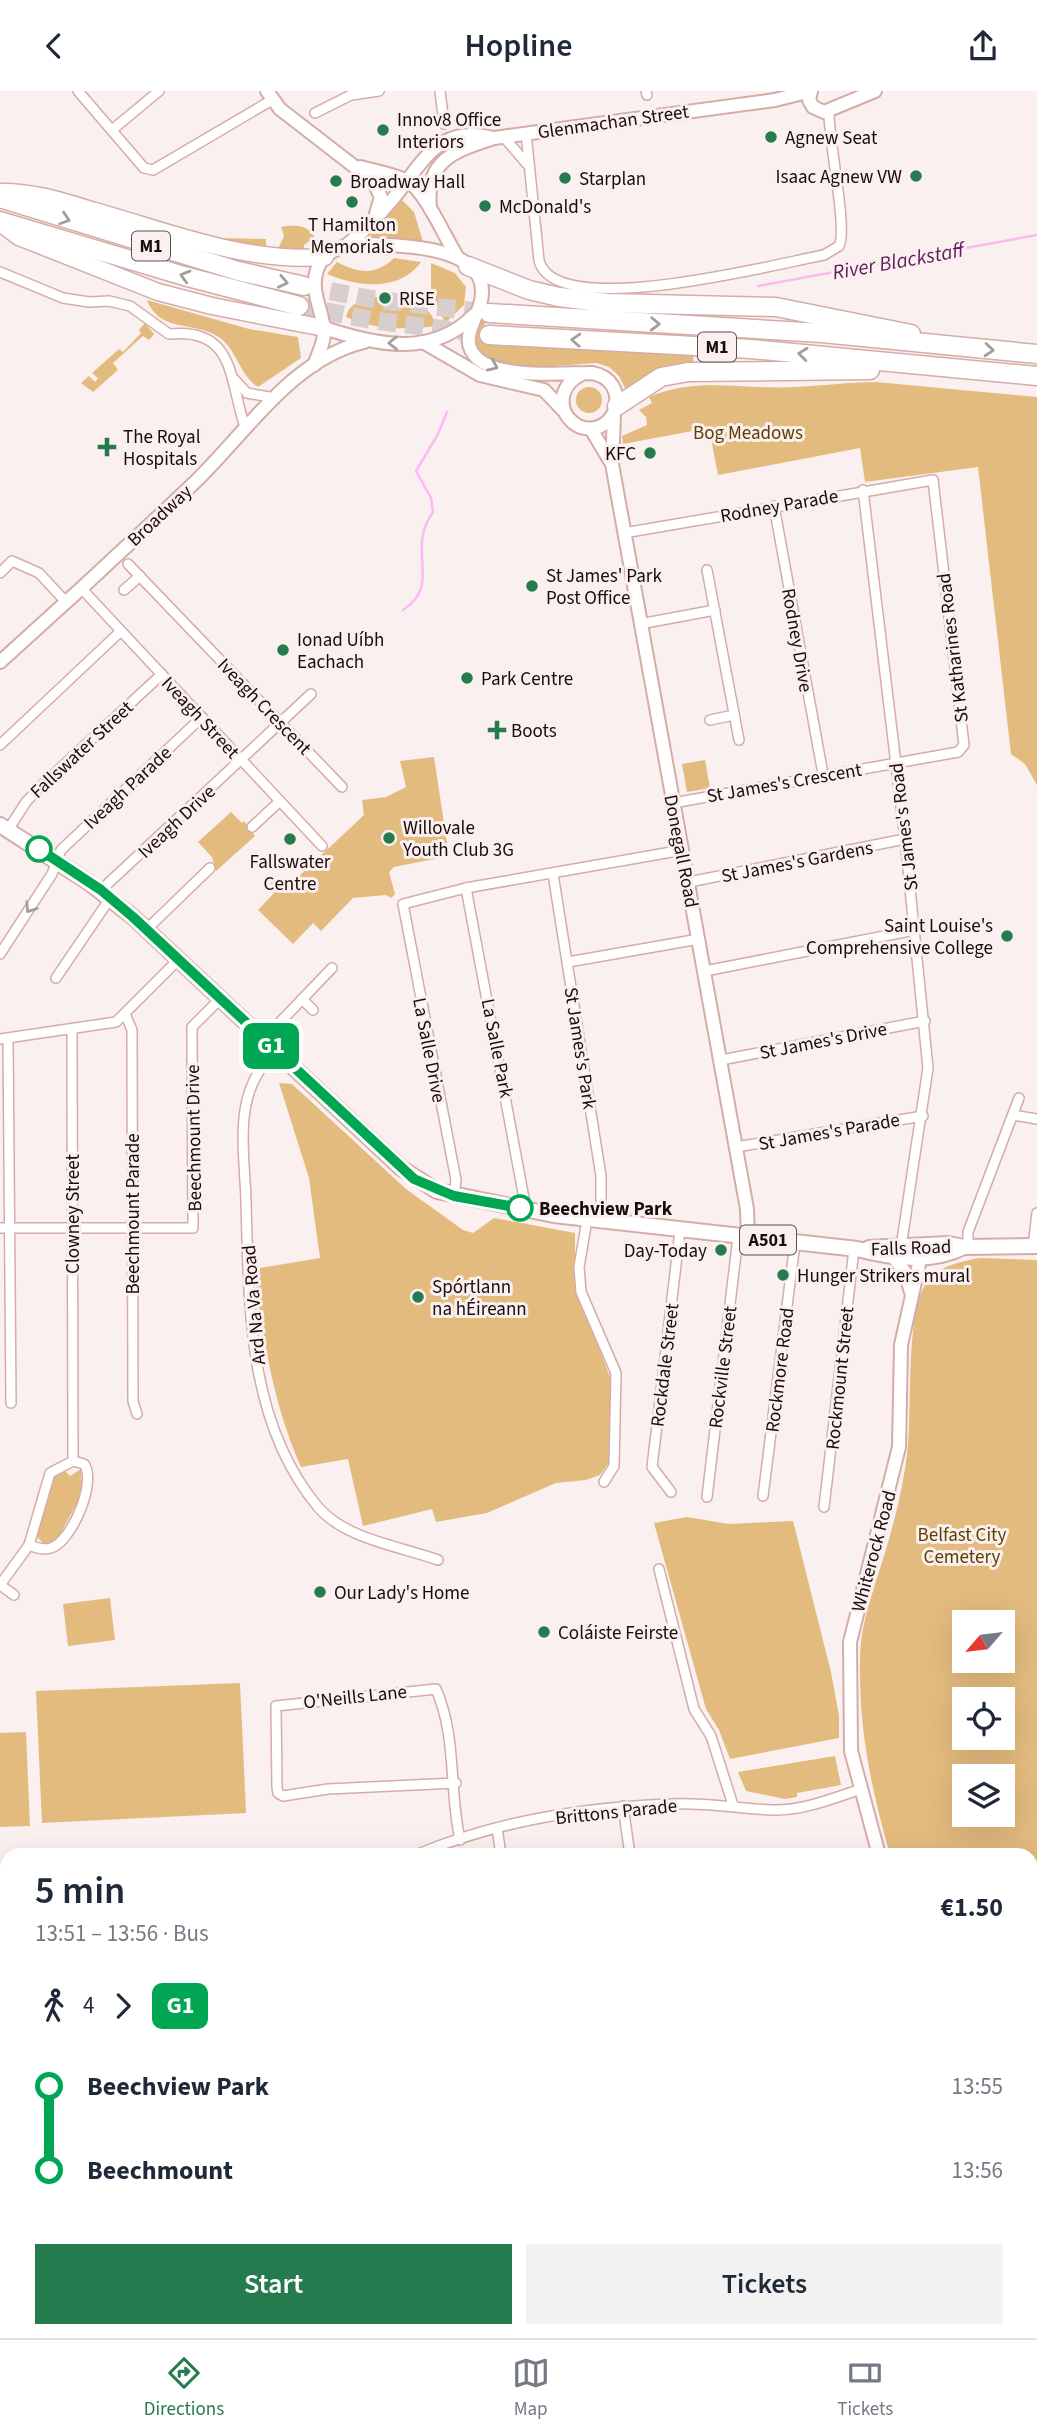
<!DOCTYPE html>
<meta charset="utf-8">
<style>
:root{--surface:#fff;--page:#f2f2f3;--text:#1f2937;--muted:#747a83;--line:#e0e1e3;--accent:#257b4e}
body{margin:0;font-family:"Source Sans 3",sans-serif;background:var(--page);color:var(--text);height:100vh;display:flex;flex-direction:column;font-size:26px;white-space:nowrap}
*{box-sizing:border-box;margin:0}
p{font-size:23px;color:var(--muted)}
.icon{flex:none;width:38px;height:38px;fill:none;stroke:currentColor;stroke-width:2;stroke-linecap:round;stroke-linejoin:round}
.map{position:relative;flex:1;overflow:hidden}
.details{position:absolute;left:0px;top:1757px;width:1038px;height:490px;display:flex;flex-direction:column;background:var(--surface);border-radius:21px 21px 0 0;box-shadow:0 7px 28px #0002}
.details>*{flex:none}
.badge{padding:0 14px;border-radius:10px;font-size:24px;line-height:46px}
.needle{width:46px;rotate:242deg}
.fabs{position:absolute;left:952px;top:1519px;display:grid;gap:14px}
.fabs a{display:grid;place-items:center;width:63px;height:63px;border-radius:0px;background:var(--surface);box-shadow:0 7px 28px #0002;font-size:35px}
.map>.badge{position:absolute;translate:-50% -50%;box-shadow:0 0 0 4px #fff}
.legs{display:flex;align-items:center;gap:10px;height:77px;padding:0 35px;font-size:23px}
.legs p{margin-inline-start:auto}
.summary{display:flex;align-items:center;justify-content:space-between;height:119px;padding:0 35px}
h1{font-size:38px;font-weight:600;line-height:52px}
.cta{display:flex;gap:14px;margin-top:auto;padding:14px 35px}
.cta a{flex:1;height:80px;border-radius:0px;background:var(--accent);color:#fff;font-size:28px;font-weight:600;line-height:80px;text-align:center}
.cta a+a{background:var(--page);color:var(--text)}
ul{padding:0 35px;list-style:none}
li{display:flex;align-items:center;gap:24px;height:84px;font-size:26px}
li i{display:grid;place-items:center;width:10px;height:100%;margin:0 9px;background:currentColor}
li i::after{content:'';width:18px;height:18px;margin:-9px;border:5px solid;border-radius:50%;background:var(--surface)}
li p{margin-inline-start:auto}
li:first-child i{background:linear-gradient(#0000 50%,currentColor 0)}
li:last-child i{background:linear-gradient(currentColor 50%,#0000 0)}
header{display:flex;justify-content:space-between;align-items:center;height:91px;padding:0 35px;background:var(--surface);font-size:32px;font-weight:600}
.dock{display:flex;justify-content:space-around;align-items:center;height:98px;border-top:2px solid var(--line);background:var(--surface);font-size:19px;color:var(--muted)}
.dock a{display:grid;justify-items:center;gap:4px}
.dock .on{color:var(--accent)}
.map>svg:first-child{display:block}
.green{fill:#e4bb7e;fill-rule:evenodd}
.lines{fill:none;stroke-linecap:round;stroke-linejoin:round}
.stream{stroke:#fcbaf4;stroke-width:2.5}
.motorway-tunnel{stroke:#d8cecd;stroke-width:18;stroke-dasharray:18 9;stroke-linecap:butt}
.minor-casing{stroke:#d5aca8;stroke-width:12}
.tertiary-casing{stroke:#d5aca8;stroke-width:16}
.primary-casing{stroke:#d5aca8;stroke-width:18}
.trunk-casing{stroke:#d5aca8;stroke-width:19}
.motorway-casing{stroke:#d5aca8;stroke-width:21}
.minor{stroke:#fff;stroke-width:9}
.tertiary{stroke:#fff;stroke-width:12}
.primary{stroke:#fff;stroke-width:14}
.trunk{stroke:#fff;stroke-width:16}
.motorway{stroke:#fff;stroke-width:18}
.oneway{stroke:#a39e9d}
.line-1-casing{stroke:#fff;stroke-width:16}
.line-1{stroke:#00a651;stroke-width:10}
.poi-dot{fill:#257b4e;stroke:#f9f0ef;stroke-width:2.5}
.stop-1-dot{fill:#fff;stroke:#00a651;stroke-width:3.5}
.labels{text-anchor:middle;stroke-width:6;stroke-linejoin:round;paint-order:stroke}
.shield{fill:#f9f0ef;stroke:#5d504f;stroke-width:2}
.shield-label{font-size:18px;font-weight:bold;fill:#1a0c0b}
.poi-label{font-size:19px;fill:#1a0c0b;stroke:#f9f0ef;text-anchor:start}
.street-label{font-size:19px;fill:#1a0c0b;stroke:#f9f0ef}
.park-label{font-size:19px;fill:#5d3e01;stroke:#f9f0ef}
.stop-label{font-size:19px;font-weight:bold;fill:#1a0c0b;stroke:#f9f0ef;text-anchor:start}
.water-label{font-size:21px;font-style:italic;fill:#641a5f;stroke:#f9f0ef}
</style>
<header><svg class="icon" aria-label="back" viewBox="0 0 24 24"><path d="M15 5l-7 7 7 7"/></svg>Hopline<svg class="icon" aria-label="share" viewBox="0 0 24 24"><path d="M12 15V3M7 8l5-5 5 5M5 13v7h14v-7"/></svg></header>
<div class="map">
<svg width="1037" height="2247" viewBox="0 0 1037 2247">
<rect width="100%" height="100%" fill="#f9f0ef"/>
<g class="green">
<path d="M49 99 213 147 266 148V155L278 158 284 145 281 136C295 134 306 133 315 146L304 154V164L266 162Z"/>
<path d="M401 108 414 121 423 151 369 146Z"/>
<path d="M394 167 421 171C400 201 357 196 327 183L337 171C358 182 376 185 394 167Z"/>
<path d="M431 172 455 182 466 196 464 214 445 232 431 200Z"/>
<path d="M375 206C401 206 426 206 437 235 405 239 376 239 346 226 350 211 362 209 375 206Z"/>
<path d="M147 209 249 238 298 246 301 267 258 296C239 284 237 257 217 245 193 230 160 242 147 209Z"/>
<path d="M486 225 484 238 495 253 693 264 694 274 659 279 625 297 619 285 609 276 597 272 524 277 492 272 478 259 474 250 476 237Z"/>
<path d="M145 232 154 243 149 249 143 245 113 272 118 279 93 301 81 292 89 285 95 291 98 287 92 282 119 258 123 261 141 242 139 239Z"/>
<path d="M876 291 1037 306V694L1025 673 1011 663 978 376 865 391 860 357 718 384 709 337 623 353 622 345 647 334 646 326 639 319 652 312 649 306C697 285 743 299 794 296 822 295 848 291 876 291Z"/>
<circle cx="589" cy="309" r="13"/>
<path d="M434 666 449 765 394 776 389 781 395 803 391 807 386 804 353 807 321 840 313 832 293 853 258 819 277 799 270 792 296 788 364 724 362 709 386 706 406 696 400 670Z"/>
<path d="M705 669 710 697 687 701 682 673Z"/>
<path d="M231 721 242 732 244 730 255 745 216 780 212 766 198 751Z"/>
<path d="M279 992 292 993 406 1098 463 1139 473 1142 494 1127 575 1142V1195L612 1291 610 1370 600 1384 586 1389 556 1392 487 1422 436 1431 432 1418 363 1435 348 1368 301 1376C273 1313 263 1246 254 1178L320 1167 309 1087Z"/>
<path d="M980 1167 1037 1169V2197L1031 2175V1764H890C871 1695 859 1642 860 1570 860 1541 867 1520 875 1493 890 1448 904 1399 908 1353 912 1313 906 1226 925 1194 935 1176 961 1170 980 1167ZM1003 1531V1570H964V1531ZM1003 1608V1647H964V1608ZM964 1685H1003V1724H964Z"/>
<path d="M63 1378 70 1385 81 1378 82 1403 57 1449 44 1453 35 1444 55 1383Z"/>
<path d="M687 1426 729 1433 793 1430 831 1581 839 1625V1647L730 1668 719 1639 706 1618 654 1432Z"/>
<path d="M110 1507 115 1549 68 1555 63 1513Z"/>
<path d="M240 1592 246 1722 42 1732 36 1600Z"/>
<path d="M26 1641 30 1735 0 1736V1642Z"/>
<path d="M835 1665 841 1694 797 1702V1706L785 1708 746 1700 738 1681Z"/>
</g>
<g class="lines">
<g class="stream">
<path d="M758 195 1037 144"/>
<path d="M403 519C443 493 405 460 433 421L431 407 416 380 438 343 447 321"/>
<path d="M1035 2222 1037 2221"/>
</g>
<g class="motorway-tunnel">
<path d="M304 195 371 208 489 222"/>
<path d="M299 215 371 229 489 244"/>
</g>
<defs>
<g id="minor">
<path d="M78 0 144 77 153 79 272 9"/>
<path d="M440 0 444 33"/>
<path d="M646 0 647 4"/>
<path d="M315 22 351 4 379 0"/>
<path d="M112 39 159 0"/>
<path d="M526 42 539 169C553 232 779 172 824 164L839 155C848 138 828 48 829 20"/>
<path d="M503 45 527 73"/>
<path d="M0 181 63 207 89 211 109 210 130 215 169 243C236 236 229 290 245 336"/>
<path d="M234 288 247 302 275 307"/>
<path d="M863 399 905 748 928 977 901 1156"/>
<path d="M774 415 823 683"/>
<path d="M624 442 933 389 964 654 958 661 673 712"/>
<path d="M128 473 342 696"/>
<path d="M707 479 739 649"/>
<path d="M0 482 12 470 39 482 66 511"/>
<path d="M81 497 322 755"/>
<path d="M124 499 140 485"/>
<path d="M640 533 715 519"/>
<path d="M710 629 734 624"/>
<path d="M0 654 121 540"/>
<path d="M252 736 280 710"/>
<path d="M8 739 26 711 39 697 162 583"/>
<path d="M553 783 601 1085V1132"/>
<path d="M689 791 905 748"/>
<path d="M466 797 526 1118"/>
<path d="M101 799 311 603"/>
<path d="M147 838 210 777"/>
<path d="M0 863 52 783 61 759 202 626"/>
<path d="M568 871 699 848"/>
<path d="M705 880 915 839"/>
<path d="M56 887 111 806"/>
<path d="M302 908 313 919"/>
<path d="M125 923 132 939 133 1310 137 1323"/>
<path d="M72 938 73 1370"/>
<path d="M8 947 11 1312"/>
<path d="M0 948 116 931 179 868"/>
<path d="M264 948 332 877"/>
<path d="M275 959C264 973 256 982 250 999 238 1032 245 1075 246 1110 249 1214 247 1331 318 1416 345 1448 399 1455 438 1469"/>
<path d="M721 969 925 930"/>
<path d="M1013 1024 1037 1028"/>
<path d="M736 1056 923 1025"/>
<path d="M454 1105 456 1089 403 813 466 797 683 759"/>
<path d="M587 1129 579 1176 581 1201 616 1282 614 1375 604 1391"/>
<path d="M0 1137H193L192 936 221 907"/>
<path d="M968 1155V1141L1019 1007"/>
<path d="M1033 1155 1037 1122"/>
<path d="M73 1370 84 1373C97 1391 72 1450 51 1457 44 1459 36 1457 29 1454L50 1382Z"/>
<path d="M671 1401 652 1376 680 1140"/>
<path d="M763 1405 795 1152"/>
<path d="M707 1406 738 1146"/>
<path d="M824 1416 854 1158"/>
<path d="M659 1478 694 1618 711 1645 733 1714"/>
<path d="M0 1494 29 1454"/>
<path d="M0 1494 14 1504"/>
<path d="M456 1692 328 1698 283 1705 278 1702 277 1696 276 1615 436 1598C457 1646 449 1700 460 1749"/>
<path d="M623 1715 630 1764"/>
<path d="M497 1737 501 1764"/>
<path d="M416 1764C496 1730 585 1716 671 1713 706 1711 739 1718 773 1719 802 1720 834 1707 861 1698"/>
<path d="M0 1983 7 1988"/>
<path d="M164 2240 167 2247"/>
<path d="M325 2240 328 2247"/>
<path d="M459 2240 463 2247"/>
<path d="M596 2240 599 2247"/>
</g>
<g id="tertiary">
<path d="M267 0 280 18 373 90 381 106 375 126"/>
<path d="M811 0 809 9 813 16 824 21 875 0"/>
<path d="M360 76C375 80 394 83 407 90 425 99 445 147 458 167"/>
<path d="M430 117C425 69 454 60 494 47L775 9 811 0"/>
<path d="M347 154C364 140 378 126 392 109 422 73 438 32 493 47"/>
<path d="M324 237C375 253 431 268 474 224"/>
<path d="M423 251 480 284 544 299 563 319"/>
<path d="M314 274C318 263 325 251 324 239 322 216 307 196 320 172 330 156 351 153 367 153 403 155 497 154 480 214 474 233 459 251 478 268 502 288 562 282 592 282 632 289 619 347 580 336 555 323 558 294 582 283"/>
<path d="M614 324 612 373 747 1118 748 1147"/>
<path d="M591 338 610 370"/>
<path d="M0 571C66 512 131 452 195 391 246 342 292 268 364 251"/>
<path d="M894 1167 905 1181 911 1201"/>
<path d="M879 1764 851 1660 850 1551 899 1356 901 1254 919 1173V1157"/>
<path d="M1031 2231V2247"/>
</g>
<g id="primary">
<path d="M0 734 88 791 133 826 401 1077 437 1100 554 1124 857 1158C893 1167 930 1173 964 1156"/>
<path d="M869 1157 948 1153 964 1156 1037 1155"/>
</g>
<g id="trunk">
<path d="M0 101C32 100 64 111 95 120 170 141 245 172 325 166"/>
<path d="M0 132 19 146 158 201 212 215 324 237"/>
</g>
<g id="motorway">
<path d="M0 107 238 180 304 195"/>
<path d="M0 130 184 185 299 215"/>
<path d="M468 175 529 199 559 206 607 212 776 216 911 243"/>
<path d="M489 222 822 242 1037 263"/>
<path d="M489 244 751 258 1037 285"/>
<path d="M617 315 661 286 688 281 870 279"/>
</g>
</defs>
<use href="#minor" class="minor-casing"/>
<use href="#tertiary" class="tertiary-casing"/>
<use href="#primary" class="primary-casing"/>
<use href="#trunk" class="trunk-casing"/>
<use href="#motorway" class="motorway-casing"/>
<use href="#minor" class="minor"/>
<use href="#tertiary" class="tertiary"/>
<use href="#primary" class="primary"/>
<use href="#trunk" class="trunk"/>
<use href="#motorway" class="motorway"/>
</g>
<defs><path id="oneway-chevron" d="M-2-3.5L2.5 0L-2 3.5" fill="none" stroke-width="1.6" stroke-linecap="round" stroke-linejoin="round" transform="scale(1.75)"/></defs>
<g class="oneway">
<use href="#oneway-chevron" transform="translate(65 128) rotate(18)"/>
<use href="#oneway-chevron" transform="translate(185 185) rotate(-164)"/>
<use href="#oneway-chevron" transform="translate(283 191) rotate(12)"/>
<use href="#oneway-chevron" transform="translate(655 233) rotate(2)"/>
<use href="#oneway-chevron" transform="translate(576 249) rotate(-177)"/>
<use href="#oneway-chevron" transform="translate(393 252) rotate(-180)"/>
<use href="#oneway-chevron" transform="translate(989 259) rotate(5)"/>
<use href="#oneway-chevron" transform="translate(803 263) rotate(-174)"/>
<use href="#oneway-chevron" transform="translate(493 275) rotate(24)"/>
<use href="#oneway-chevron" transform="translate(30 817) rotate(124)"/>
</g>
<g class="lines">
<defs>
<path id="line-1" d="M39 758 101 799 133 826 414 1088 454 1105 520 1117"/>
</defs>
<use href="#line-1" class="line-1-casing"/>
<use href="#line-1" class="line-1"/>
</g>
<g class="poi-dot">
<circle cx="383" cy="39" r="7"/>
<circle cx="771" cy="46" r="7"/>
<circle cx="916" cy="85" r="7"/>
<circle cx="565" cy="87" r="7"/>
<circle cx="336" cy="90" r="7"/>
<circle cx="352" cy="111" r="7"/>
<circle cx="485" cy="115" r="7"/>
<circle cx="385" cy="207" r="7"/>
<path d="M103.5 345.5h7v7h7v7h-7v7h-7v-7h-7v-7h7z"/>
<circle cx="650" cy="362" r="7"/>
<circle cx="532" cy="495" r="7"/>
<circle cx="283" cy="559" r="7"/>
<circle cx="467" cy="587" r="7"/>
<path d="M493.5 628.5h7v7h7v7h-7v7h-7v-7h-7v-7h7z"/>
<circle cx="389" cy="747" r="7"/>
<circle cx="290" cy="748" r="7"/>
<circle cx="1007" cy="845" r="7"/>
<circle cx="721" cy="1159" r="7"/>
<circle cx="783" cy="1184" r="7"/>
<circle cx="418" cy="1206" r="7"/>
<circle cx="320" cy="1501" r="7"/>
<circle cx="544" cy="1541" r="7"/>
</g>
<g class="stop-1-dot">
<circle cx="39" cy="758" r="12"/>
<circle cx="520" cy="1117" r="12"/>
</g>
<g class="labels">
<g class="shield">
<rect x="132" y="140.5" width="38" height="29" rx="5"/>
<rect x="698" y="241.5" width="38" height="29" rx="5"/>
<rect x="740" y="1134.5" width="56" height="29" rx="5"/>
</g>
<g class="shield-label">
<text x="151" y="161">M1</text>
<text x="717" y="262">M1</text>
<text x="768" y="1155">A501</text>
</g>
<g class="poi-label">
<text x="397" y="35">Innov8 Office<tspan x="397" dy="22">Interiors</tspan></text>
<text x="785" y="53">Agnew Seat</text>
<text x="902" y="92" text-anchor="end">Isaac Agnew VW</text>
<text x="579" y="94">Starplan</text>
<text x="350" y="97">Broadway Hall</text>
<text x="499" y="122">McDonald's</text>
<text x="352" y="140" text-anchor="middle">T Hamilton<tspan x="352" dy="22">Memorials</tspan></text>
<text x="399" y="214">RISE</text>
<text x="123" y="352">The Royal<tspan x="123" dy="22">Hospitals</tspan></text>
<text x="636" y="369" text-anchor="end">KFC</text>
<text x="546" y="491">St James' Park<tspan x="546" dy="22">Post Office</tspan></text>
<text x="297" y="555">Ionad Uíbh<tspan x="297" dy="22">Eachach</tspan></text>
<text x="481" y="594">Park Centre</text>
<text x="511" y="646">Boots</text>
<text x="403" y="743">Willovale<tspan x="403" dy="22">Youth Club 3G</tspan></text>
<text x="290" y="777" text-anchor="middle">Fallswater<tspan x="290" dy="22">Centre</tspan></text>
<text x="993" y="841" text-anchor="end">Saint Louise's<tspan x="993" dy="22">Comprehensive College</tspan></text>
<text x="707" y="1166" text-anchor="end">Day-Today</text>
<text x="797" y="1191">Hunger Strikers mural</text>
<text x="432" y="1202">Spórtlann<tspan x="432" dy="22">na hÉireann</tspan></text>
<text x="334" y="1508">Our Lady's Home</text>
<text x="558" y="1548">Coláiste Feirste</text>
</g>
<g class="street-label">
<text transform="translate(613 30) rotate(-8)" y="7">Glenmachan Street</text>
<text transform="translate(779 414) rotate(-10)" y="7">Rodney Parade</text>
<text transform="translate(159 424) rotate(-43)" y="7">Broadway</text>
<text transform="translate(798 549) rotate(80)" y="7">Rodney Drive</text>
<text transform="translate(952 557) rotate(-97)" y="7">St Katharines Road</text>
<text transform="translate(265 615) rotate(46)" y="7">Iveagh Crescent</text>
<text transform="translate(201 626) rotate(47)" y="7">Iveagh Street</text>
<text transform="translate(81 658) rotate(-43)" y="7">Fallswater Street</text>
<text transform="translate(784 691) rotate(-10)" y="7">St James's Crescent</text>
<text transform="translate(127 696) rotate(-43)" y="7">Iveagh Parade</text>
<text transform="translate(176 730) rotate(-43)" y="7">Iveagh Drive</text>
<text transform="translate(903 736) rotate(-97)" y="7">St James's Road</text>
<text transform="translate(682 760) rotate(79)" y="7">Donegall Road</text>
<text transform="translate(797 770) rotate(-11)" y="7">St James's Gardens</text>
<text transform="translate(823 949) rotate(-11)" y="7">St James's Drive</text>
<text transform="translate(498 957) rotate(79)" y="7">La Salle Park</text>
<text transform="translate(581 957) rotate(81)" y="7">St James's Park</text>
<text transform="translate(430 959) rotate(79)" y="7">La Salle Drive</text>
<text transform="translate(829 1040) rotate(-10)" y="7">St James's Parade</text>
<text transform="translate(193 1047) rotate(-91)" y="7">Beechmount Drive</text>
<text transform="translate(72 1123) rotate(-90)" y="7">Clowney Street</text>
<text transform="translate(132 1123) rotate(-90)" y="7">Beechmount Parade</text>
<text transform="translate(911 1156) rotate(-2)" y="7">Falls Road</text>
<text transform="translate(253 1214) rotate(-95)" y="7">Ard Na Va Road</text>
<text transform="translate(664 1274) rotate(-83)" y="7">Rockdale Street</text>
<text transform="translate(722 1276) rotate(-83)" y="7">Rockville Street</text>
<text transform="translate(779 1279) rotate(-83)" y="7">Rockmore Road</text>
<text transform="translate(839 1287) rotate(-84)" y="7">Rockmount Street</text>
<text transform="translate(873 1460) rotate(-75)" y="7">Whiterock Road</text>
<text transform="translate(355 1605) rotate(-6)" y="7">O'Neills Lane</text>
<text transform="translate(616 1720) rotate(-6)" y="7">Brittons Parade</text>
</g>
<g class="park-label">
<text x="748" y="348">Bog Meadows</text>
<text x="962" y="1450">Belfast City<tspan x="962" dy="22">Cemetery</tspan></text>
</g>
<g class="stop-label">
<text x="539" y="1124">Beechview Park</text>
</g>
<g class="water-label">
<text transform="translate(898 170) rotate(-10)" y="7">River Blackstaff</text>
</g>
</g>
</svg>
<div class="fabs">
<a><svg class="needle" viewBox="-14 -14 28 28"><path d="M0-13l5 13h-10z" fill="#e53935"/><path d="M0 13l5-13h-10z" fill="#747a83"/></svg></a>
<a><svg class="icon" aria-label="locate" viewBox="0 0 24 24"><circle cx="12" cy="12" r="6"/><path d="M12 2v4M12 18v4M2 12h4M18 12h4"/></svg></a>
<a><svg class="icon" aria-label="layers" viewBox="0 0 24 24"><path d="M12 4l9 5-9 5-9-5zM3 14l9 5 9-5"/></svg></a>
</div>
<b class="badge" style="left:271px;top:955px;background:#00a651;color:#fff">G1</b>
<section class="details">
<div class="summary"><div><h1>5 min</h1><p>13:51 – 13:56 · Bus</p></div><b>€1.50</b></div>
<div class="legs"><svg class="icon" aria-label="walk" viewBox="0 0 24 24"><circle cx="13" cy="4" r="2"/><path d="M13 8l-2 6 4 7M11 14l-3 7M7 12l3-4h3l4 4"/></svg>4<svg class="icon" aria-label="forward" viewBox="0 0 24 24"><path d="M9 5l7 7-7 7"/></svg><b class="badge" style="background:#00a651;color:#fff">G1</b></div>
<ul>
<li><i style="color:#00a651"></i><b>Beechview Park</b><p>13:55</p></li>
<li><i style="color:#00a651"></i><b>Beechmount</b><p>13:56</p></li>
</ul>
<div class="cta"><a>Start</a><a>Tickets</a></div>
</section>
</div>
<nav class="dock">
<a class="on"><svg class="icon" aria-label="directions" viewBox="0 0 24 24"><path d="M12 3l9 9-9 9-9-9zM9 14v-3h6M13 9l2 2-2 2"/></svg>Directions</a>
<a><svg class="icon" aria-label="map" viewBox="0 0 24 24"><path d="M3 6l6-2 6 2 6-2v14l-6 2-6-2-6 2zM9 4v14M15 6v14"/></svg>Map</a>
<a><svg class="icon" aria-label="tickets" viewBox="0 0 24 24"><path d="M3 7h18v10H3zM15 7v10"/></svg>Tickets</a>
</nav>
